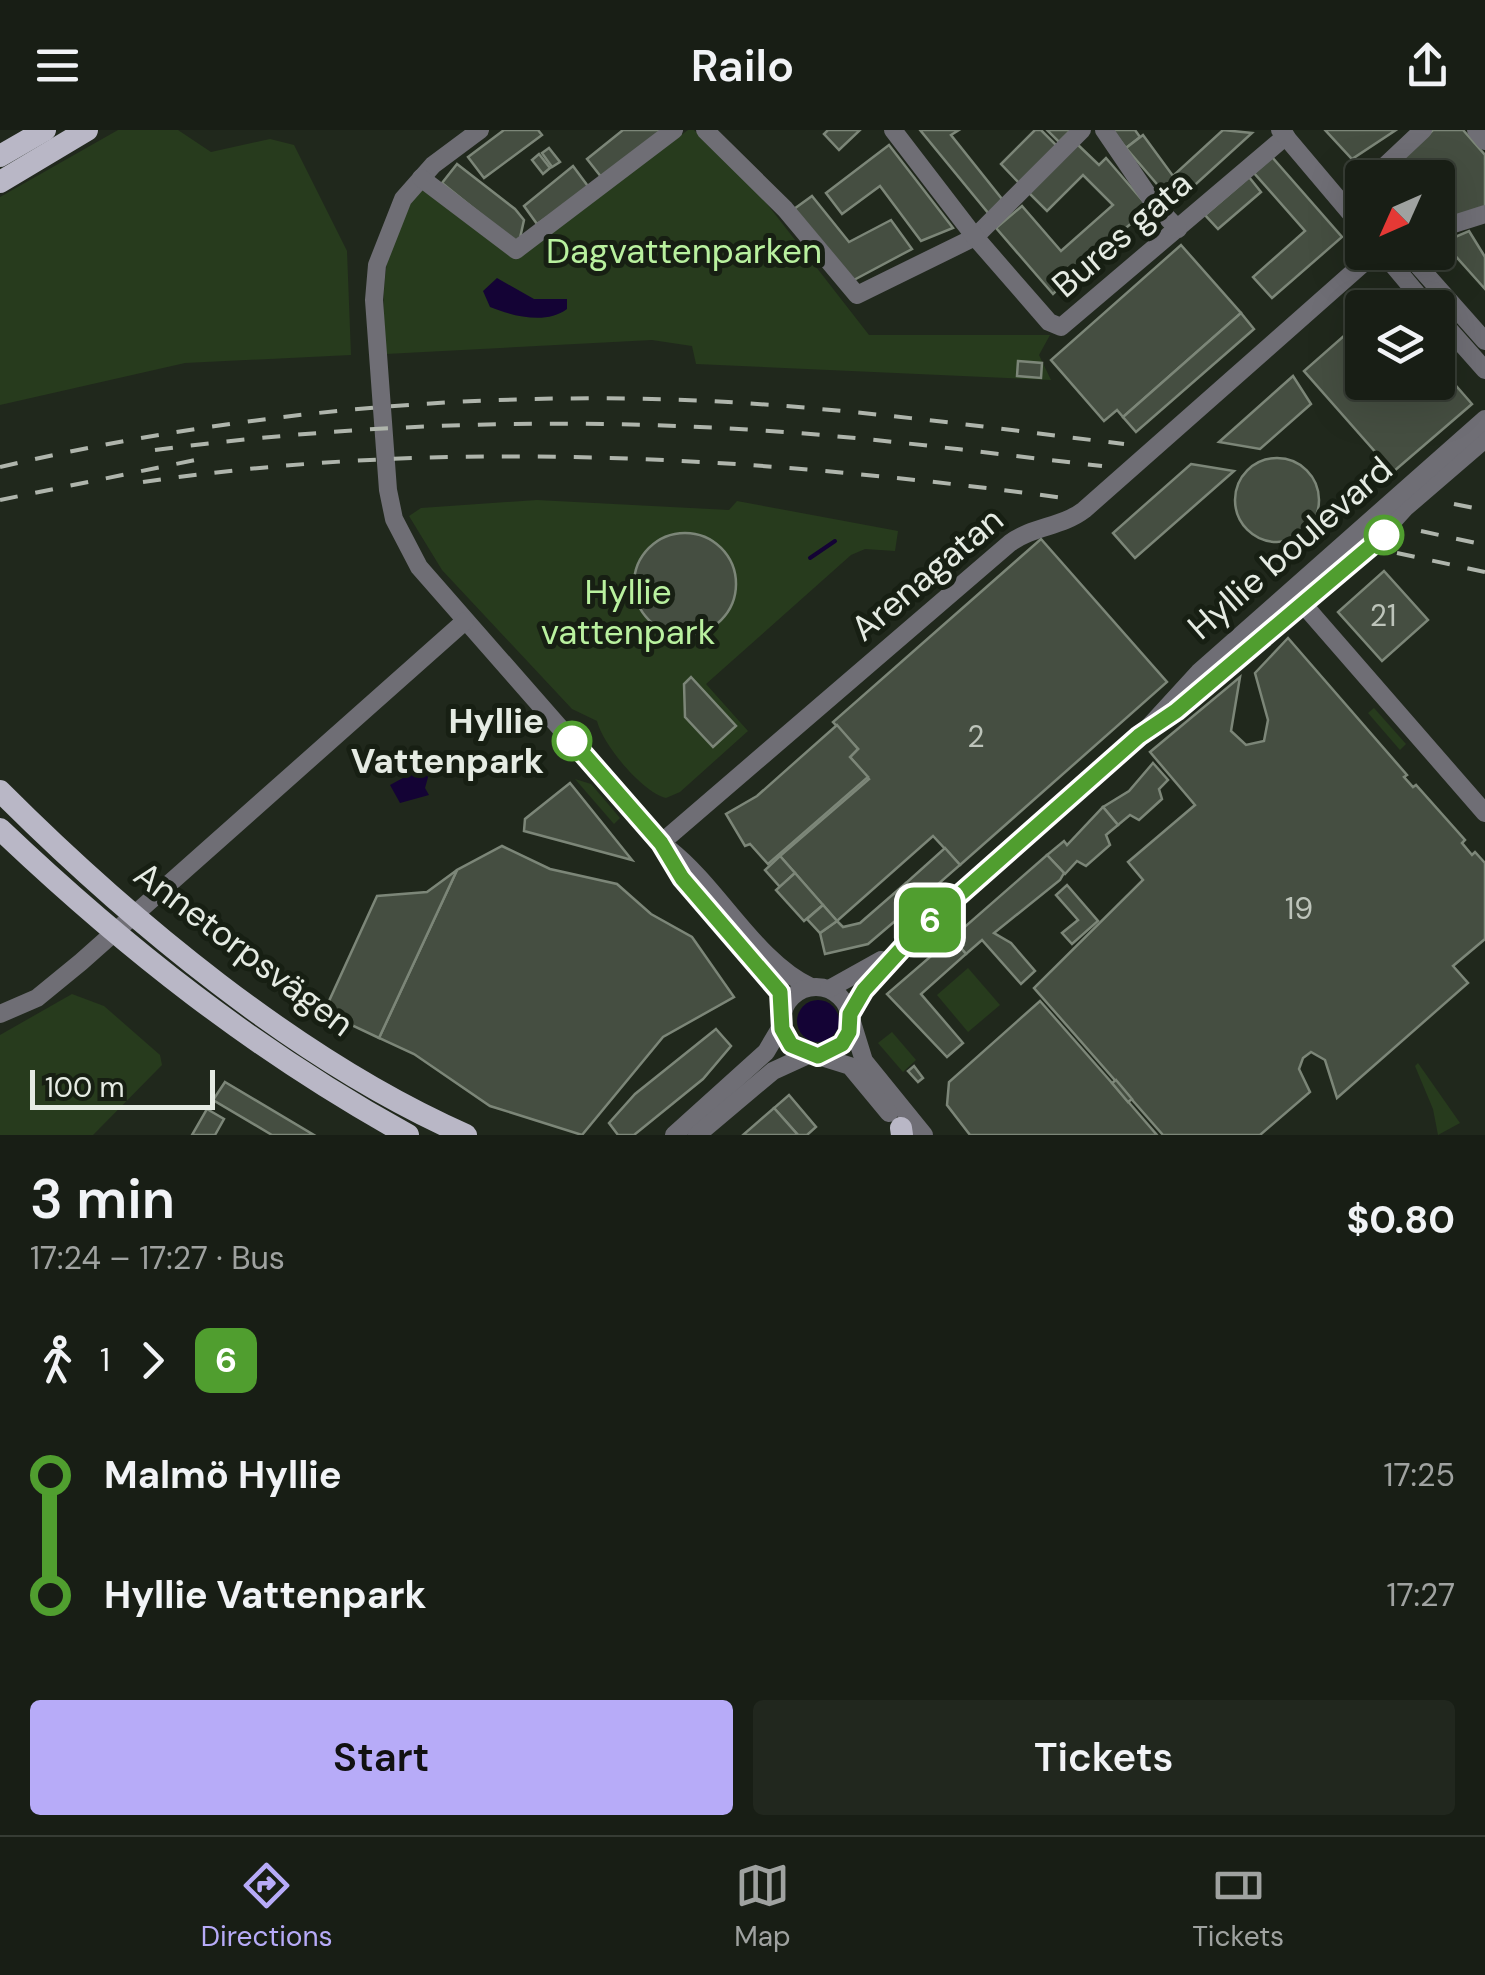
<!DOCTYPE html>
<meta charset="utf-8">
<style>
:root{--surface:#181e15;--page:#21271e;--text:#f1f3f6;--muted:#9fa2a0;--line:#363c34;--accent:#b7abf8}
body{margin:0;font-family:"DM Sans",sans-serif;background:var(--page);color:var(--text);height:100vh;display:flex;flex-direction:column;font-size:38px;white-space:nowrap}
*{box-sizing:border-box;margin:0}
p{font-size:32px;color:var(--muted)}
.icon{flex:none;width:55px;height:55px;fill:none;stroke:currentColor;stroke-width:2;stroke-linecap:round;stroke-linejoin:round}
.map{position:relative;height:1005px;overflow:hidden}
.side{display:flex;flex-direction:column;background:var(--surface);flex:1}
.side>*{flex:none}
.badge{padding:0 20px;border-radius:15px;font-size:35px;line-height:65px}
.needle{width:65px;rotate:225deg}
.controls{position:absolute;left:1345px;top:30px;display:grid;gap:20px}
.controls a{display:grid;place-items:center;width:110px;height:110px;border-radius:10px;background:var(--surface);box-shadow:0 10px 40px #0002,0 0 0 2px var(--line);font-size:50px}
.scale{position:absolute;left:30px;bottom:25px;width:185px;box-sizing:border-box;padding-left:10px;border:5px solid #e5ebe3;border-top:0;font-size:28px;line-height:35px;white-space:nowrap;color:#e5ebe3;-webkit-text-stroke:8px #171f13;paint-order:stroke}
.map>.badge{position:absolute;translate:-50% -50%;box-shadow:0 0 0 5px #fff}
.legs{display:flex;align-items:center;gap:15px;height:110px;padding:0 30px;font-size:32px}
.legs p{margin-inline-start:auto}
.summary{display:flex;align-items:center;justify-content:space-between;height:170px;padding:0 30px}
h1{font-size:55px;font-weight:600;line-height:75px}
.primary-button{display:flex;gap:20px;margin-top:auto;padding:20px 30px}
.primary-button a{flex:1;height:115px;border-radius:10px;background:var(--accent);color:#111;font-size:40px;font-weight:600;line-height:115px;text-align:center}
.primary-button a+a{background:var(--page);color:var(--text)}
ul{padding:0 30px;list-style:none}
li{display:flex;align-items:center;gap:35px;height:120px;font-size:38px}
li i{display:grid;place-items:center;width:15px;height:100%;margin:0 12px;background:currentColor}
li i::after{content:'';width:25px;height:25px;margin:-12px;border:8px solid;border-radius:50%;background:var(--surface)}
li p{margin-inline-start:auto}
li:first-child i{background:linear-gradient(#0000 50%,currentColor 0)}
li:last-child i{background:linear-gradient(currentColor 50%,#0000 0)}
header{display:flex;justify-content:space-between;align-items:center;height:130px;padding:0 30px;background:var(--surface);font-size:45px;font-weight:600}
.tabs{display:flex;justify-content:space-around;align-items:center;height:140px;border-top:2px solid var(--line);background:var(--surface);font-size:28px;color:var(--muted)}
.tabs a{display:grid;justify-items:center;gap:5px}
.tabs .selected{color:var(--accent)}
.map>svg:first-child{display:block}
.green{fill:#273b1d}
.water{fill:#140335}
.lines{fill:none;stroke-linecap:round;stroke-linejoin:round}
.stream{stroke:#140335;stroke-width:4}
.building{fill:#454e41;stroke:#7c8678;stroke-width:2.5}
.minor{stroke:#6f6e75;stroke-width:18}
.major{stroke:#b9b7c6;stroke-width:22}
.rail{stroke:#afb5ac;stroke-width:4;stroke-dasharray:18 18;stroke-linecap:butt}
.line-1-casing{stroke:#fff;stroke-width:22}
.line-1{stroke:#509e2f;stroke-width:15}
.stop-1-dot{fill:#fff;stroke:#509e2f;stroke-width:5}
.labels{text-anchor:middle;stroke-width:10;stroke-linejoin:round;paint-order:stroke}
.number-label{font-size:30px;fill:#bdc4ba}
.street-label{font-size:35px;fill:#e5ebe3;stroke:#171f13}
.park-label{font-size:35px;fill:#b9f19f;stroke:#171f13}
.stop-label{font-size:35px;font-weight:bold;fill:#e5ebe3;stroke:#171f13;text-anchor:end}
</style>
<header><svg class="icon" aria-label="menu" viewBox="0 0 24 24"><path d="M4 6h16M4 12h16M4 18h16"/></svg>Railo<svg class="icon" aria-label="share" viewBox="0 0 24 24"><path d="M12 15V3M7 8l5-5 5 5M5 13v7h14v-7"/></svg></header>
<div class="map">
<svg width="1485" height="1005" viewBox="0 0 1485 1005">
<rect width="100%" height="100%" fill="#20281c"/>
<g class="green">
<path d="M118 0H178L211 22 270 9 294 15 347 121 351 225 185 233 0 275V67Z"/>
<path d="M688 0H694L764 70 869 205H1050L1039 225 1051 250 696 234 692 216 652 210 386 224C381 163 380 106 423 57L515 129Z"/>
<path d="M537 370 729 380 737 371 898 401 895 421 865 419 851 425 706 554 748 601 680 662 666 668C642 662 603 615 597 591L572 579 442 440 409 386 421 378Z"/>
<path d="M1374 578 1406 614 1400 620 1368 583Z"/>
<path d="M575 649 591 654 620 688 614 694Z"/>
<path d="M968 838 1000 875 968 902 937 865Z"/>
<path d="M72 864 104 876 160 925 162 935 93 1005H0V905Z"/>
<path d="M892 902 916 930 903 942 878 913Z"/>
<path d="M1418 933 1460 993 1438 1005 1433 979 1415 936Z"/>
</g>
<g class="water">
<path d="M497 148 534 169H567V179C546 195 513 186 490 177L483 161Z"/>
<path d="M425 636 431 637 425 658 429 665 400 673 390 655Z"/>
<circle cx="818" cy="891" r="21"/>
</g>
<g class="lines">
<path class="stream" d="M810 428 835 411"/>
</g>
<g class="building">
<path d="M504 0H538L542 5 484 48 468 27Z"/>
<path d="M623 0H664L602 48 587 29Z"/>
<path d="M828 0H860L839 20 824 4Z"/>
<path d="M920 0H959L951 5 1002 69 989 84Z"/>
<path d="M1035 0H1041L1057 16 1019 53 1001 34Z"/>
<path d="M1047 0H1071L1059 12Z"/>
<path d="M1112 0H1135L1140 7 1126 18Z"/>
<path d="M1223 0 1252 3 1174 74 1126 18 1143 5 1173 46Z"/>
<path d="M1325 0H1396L1352 29Z"/>
<path d="M1433 0H1463L1485 25V77L1438 93V48H1381Z"/>
<path d="M1076 13 1099 35 1106 28 1149 78 1076 141 1084 151 1064 168 1057 160 1053 164 996 98 1022 76 1061 121 1113 75 1083 45 1047 81 1028 62Z"/>
<path d="M889 15 953 98 921 111 880 56 842 84 826 63Z"/>
<path d="M549 18 560 32 552 37 542 23Z"/>
<path d="M539 24 550 38 543 44 532 30Z"/>
<path d="M1272 27 1342 107 1272 168 1253 147 1305 101 1254 43Z"/>
<path d="M457 34 515 79 524 90 520 108 515 112 442 53Z"/>
<path d="M573 36 590 59 537 94 524 76Z"/>
<path d="M1249 47 1261 62 1218 99 1205 85Z"/>
<path d="M812 66 849 112 891 90 912 119 852 151 794 79Z"/>
<path d="M1469 101 1485 127V159L1451 121 1448 110Z"/>
<path d="M1181 115 1241 183 1123 287 1117 280 1104 291 1051 230Z"/>
<path d="M1241 183 1254 199 1136 302 1123 287Z"/>
<path d="M1362 190V252H1428L1436 263 1451 250 1472 274 1393 342 1304 241Z"/>
<path d="M1018 231 1042 233 1041 248 1017 246Z"/>
<path d="M1293 246 1311 274 1260 319 1219 312Z"/>
<circle cx="1277" cy="370" r="42"/>
<path d="M1191 334 1234 341 1135 428 1113 403Z"/>
<circle cx="685" cy="454" r="51"/>
<path d="M1041 409 1167 552 960 735 933 706 837 791 780 726 869 649 850 627 858 619 833 592Z"/>
<path d="M1384 441 1428 490 1382 531 1338 482Z"/>
<path d="M1288 508 1407 645 1404 647 1413 657 1416 655 1465 710 1462 713 1472 725 1475 722 1485 733V809L1453 836 1468 853 1337 968 1325 930 1311 922 1303 928 1299 939 1310 962 1260 1005H1163L1034 858 1143 750 1128 732 1195 675 1150 622 1240 547 1231 601 1246 615 1264 611 1268 590 1255 543Z"/>
<path d="M691 547 736 596 713 617 685 587 684 554Z"/>
<path d="M837 595 858 619 850 627 868 647 768 734 750 714 745 716 726 684 757 666Z"/>
<path d="M1153 633 1168 650 1159 659 1162 669 1139 690 1130 685 1118 695 1103 677 1129 661Z"/>
<path d="M570 653 632 730 524 701 525 689Z"/>
<path d="M1103 677 1118 695 1106 705 1110 715 1086 736 1077 731 1065 744 1047 725 1064 711 1067 715Z"/>
<path d="M502 716 550 739 617 754 651 784 692 807 734 867 663 907 582 1005 490 976 414 924 379 908 457 740Z"/>
<path d="M945 718 960 735 921 769 906 753Z"/>
<path d="M1047 725 1064 743 1060 750 994 803 1011 813 1035 841 1021 854 982 810 966 824 952 808Z"/>
<path d="M780 726 795 743 780 757 765 740Z"/>
<path d="M457 740 379 908 324 882 377 766 427 762Z"/>
<path d="M795 743 823 775 804 791 776 760Z"/>
<path d="M906 753 921 769 868 814 825 824 820 803 837 791 843 797 860 793Z"/>
<path d="M1067 755 1098 791 1072 814 1062 803 1078 790 1056 765Z"/>
<path d="M823 775 837 791 820 803 807 789Z"/>
<path d="M952 808 966 824 921 864 963 913 947 927 887 864Z"/>
<path d="M1040 871 1112 953 1157 1005H970L947 975 949 952Z"/>
<path d="M716 899 731 916 703 949 634 1005H618L609 993 635 964Z"/>
<path d="M914 936 923 948 918 952 908 941Z"/>
<path d="M1116 950 1132 969 1128 972 1112 953Z"/>
<path d="M225 952 314 1005H272L213 970Z"/>
<path d="M789 965 816 997 807 1005H798L774 978Z"/>
<path d="M774 978 798 1005H743Z"/>
<path d="M207 979 224 989 215 1005H192Z"/>
</g>
<g class="lines">
<g class="minor">
<path d="M480 0 433 35 403 69 377 135 374 170 388 360 394 389 419 437 661 713 681 748 780 862 783 880"/>
<path d="M705 0 785 79 857 165 975 107 1082 0"/>
<path d="M893 0 975 107 1049 192 1061 197 1286 6"/>
<path d="M1104 0 1155 75 1178 99"/>
<path d="M1280 0 1362 97"/>
<path d="M1476 0 1485 11"/>
<path d="M421 48 516 120 674 0"/>
<path d="M1372 48 1423 0"/>
<path d="M1351 67 1362 56"/>
<path d="M1438 99 1485 84"/>
<path d="M1382 122 1429 178"/>
<path d="M1406 122 1485 211"/>
<path d="M1438 187 1485 240"/>
<path d="M1296 466 1485 683"/>
<path d="M1185 573 1276 492 1367 420 1405 378 1485 309"/>
<path d="M661 713 1010 413C1033 396 1062 397 1084 380L1376 122"/>
<path d="M669 719C718 757 756 832 811 857"/>
<circle cx="816" cy="891" r="34"/>
<path d="M829 859 881 830"/>
<path d="M0 884 37 868 81 832 465 491"/>
<path d="M850 884 865 860 915 804 1144 602 1199 542 1485 289"/>
<path d="M851 889 864 931 924 1005"/>
<path d="M818 926 850 936 889 983"/>
<path d="M674 1005 766 922 782 895"/>
<path d="M697 1005 773 941 808 925"/>
</g>
<g class="major">
<path d="M0 26 45 0"/>
<path d="M0 52 87 0"/>
<path d="M0 661C129 790 298 931 466 1005"/>
<path d="M0 699C125 818 256 921 408 1005"/>
<path d="M901 998 902 1005"/>
</g>
<g class="rail">
<path d="M155 320C354 294 554 287 754 300 871 307 986 323 1102 336"/>
<path d="M0 337C231 283 471 260 708 271 848 278 985 297 1124 314"/>
<path d="M143 352C450 307 758 327 1064 368"/>
<path d="M0 370 210 327"/>
<path d="M1454 374 1485 380"/>
<path d="M1421 401 1485 415"/>
<path d="M1397 423 1485 442"/>
</g>
</g>
<g class="lines">
<defs>
<path id="line-1" d="M572 611 661 713 682 748 780 862 782 899 791 915 818 926 842 914 849 902 850 884 864 860 915 804 1139 606 1176 581 1384 405"/>
</defs>
<use href="#line-1" class="line-1-casing"/>
<use href="#line-1" class="line-1"/>
</g>
<g class="stop-1-dot">
<circle cx="1384" cy="405" r="18"/>
<circle cx="572" cy="611" r="18"/>
</g>
<g class="labels">
<g class="number-label">
<text x="1383" y="496">21</text>
<text x="976" y="617">2</text>
<text x="1299" y="789">19</text>
</g>
<g class="street-label">
<text transform="translate(1122 104) rotate(-41)" y="12">Bures gata</text>
<text transform="translate(1290 418) rotate(-41)" y="12">Hyllie boulevard</text>
<text transform="translate(927 444) rotate(-40)" y="12">Arenagatan</text>
<text transform="translate(244 819) rotate(37)" y="12">Annetorpsvägen</text>
</g>
<g class="park-label">
<text x="684" y="133">Dagvattenparken</text>
<text x="628" y="474">Hyllie<tspan x="628" dy="40">vattenpark</tspan></text>
</g>
<g class="stop-label">
<text x="544" y="603">Hyllie<tspan x="544" dy="40">Vattenpark</tspan></text>
</g>
</g>
</svg>
<div class="controls">
<a><svg class="needle" viewBox="-14 -14 28 28"><path d="M0-13l5 13h-10z" fill="#e53935"/><path d="M0 13l5-13h-10z" fill="#9fa2a0"/></svg></a>
<a><svg class="icon" aria-label="layers" viewBox="0 0 24 24"><path d="M12 4l9 5-9 5-9-5zM3 14l9 5 9-5"/></svg></a>
</div>
<div class="scale">100 m</div>
<b class="badge" style="left:930px;top:790px;background:#509e2f;color:#fff">6</b>
</div>
<section class="side">
<div class="summary"><div><h1>3 min</h1><p>17:24 – 17:27 · Bus</p></div><b>$0.80</b></div>
<div class="legs"><svg class="icon" aria-label="walk" viewBox="0 0 24 24"><circle cx="13" cy="4" r="2"/><path d="M13 8l-2 6 4 7M11 14l-3 7M7 12l3-4h3l4 4"/></svg>1<svg class="icon" aria-label="forward" viewBox="0 0 24 24"><path d="M9 5l7 7-7 7"/></svg><b class="badge" style="background:#509e2f;color:#fff">6</b></div>
<ul>
<li><i style="color:#509e2f"></i><b>Malmö Hyllie</b><p>17:25</p></li>
<li><i style="color:#509e2f"></i><b>Hyllie Vattenpark</b><p>17:27</p></li>
</ul>
<div class="primary-button"><a>Start</a><a>Tickets</a></div>
</section>
<nav class="tabs">
<a class="selected"><svg class="icon" aria-label="directions" viewBox="0 0 24 24"><path d="M12 3l9 9-9 9-9-9zM9 14v-3h6M13 9l2 2-2 2"/></svg>Directions</a>
<a><svg class="icon" aria-label="map" viewBox="0 0 24 24"><path d="M3 6l6-2 6 2 6-2v14l-6 2-6-2-6 2zM9 4v14M15 6v14"/></svg>Map</a>
<a><svg class="icon" aria-label="tickets" viewBox="0 0 24 24"><path d="M3 7h18v10H3zM15 7v10"/></svg>Tickets</a>
</nav>
